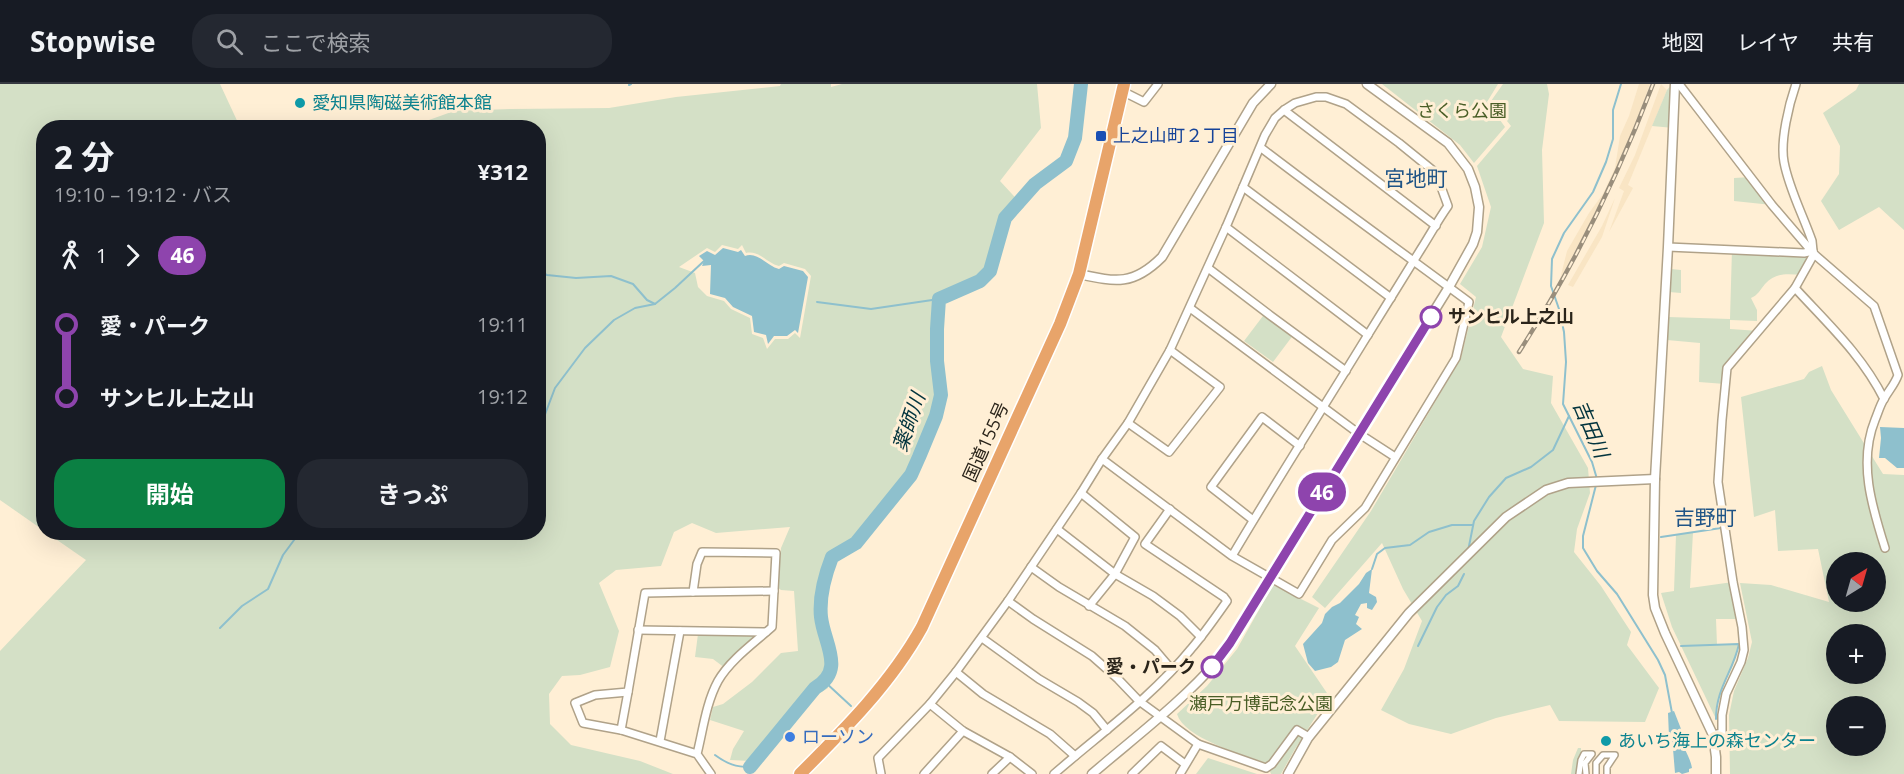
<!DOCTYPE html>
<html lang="ja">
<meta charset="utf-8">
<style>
:root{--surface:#171b24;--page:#242831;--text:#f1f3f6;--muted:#9ea1a6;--line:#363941;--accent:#0b8043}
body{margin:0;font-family:"Open Sans","Noto Sans JP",sans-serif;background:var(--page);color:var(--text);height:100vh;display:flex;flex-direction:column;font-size:22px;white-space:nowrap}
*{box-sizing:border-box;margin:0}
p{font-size:20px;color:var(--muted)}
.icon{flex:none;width:33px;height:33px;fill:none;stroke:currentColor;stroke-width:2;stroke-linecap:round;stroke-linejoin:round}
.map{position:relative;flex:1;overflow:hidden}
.side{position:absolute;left:36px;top:36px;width:510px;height:420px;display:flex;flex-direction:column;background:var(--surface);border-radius:24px;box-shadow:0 6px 24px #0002}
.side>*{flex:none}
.badge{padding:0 12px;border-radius:20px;font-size:21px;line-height:39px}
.needle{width:39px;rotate:37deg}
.tools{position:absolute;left:1826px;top:468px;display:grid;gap:12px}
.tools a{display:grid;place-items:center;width:60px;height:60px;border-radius:50%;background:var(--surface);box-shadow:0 6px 24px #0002;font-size:30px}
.map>.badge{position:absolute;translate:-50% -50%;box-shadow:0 0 0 3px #fff}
.legs{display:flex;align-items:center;gap:9px;height:66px;padding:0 18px;font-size:20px}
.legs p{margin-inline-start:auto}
.headline{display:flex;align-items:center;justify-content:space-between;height:102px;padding:0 18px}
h1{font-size:33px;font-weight:700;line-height:45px}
.primary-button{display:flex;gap:12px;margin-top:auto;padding:12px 18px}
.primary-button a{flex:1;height:69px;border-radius:24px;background:var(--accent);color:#fff;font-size:24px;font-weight:700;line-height:69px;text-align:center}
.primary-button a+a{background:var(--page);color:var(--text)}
ul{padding:0 18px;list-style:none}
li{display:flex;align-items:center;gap:21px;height:72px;font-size:22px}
li i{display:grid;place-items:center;width:9px;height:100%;margin:0 8px;background:currentColor}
li i::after{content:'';width:15px;height:15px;margin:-8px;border:4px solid;border-radius:50%;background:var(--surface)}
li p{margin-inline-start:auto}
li:first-child i{background:linear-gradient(#0000 50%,currentColor 0)}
li:last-child i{background:linear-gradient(currentColor 50%,#0000 0)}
header{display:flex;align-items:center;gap:36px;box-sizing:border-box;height:84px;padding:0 30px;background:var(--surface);border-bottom:2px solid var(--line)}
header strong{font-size:28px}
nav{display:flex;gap:33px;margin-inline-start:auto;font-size:21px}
.search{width:420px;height:54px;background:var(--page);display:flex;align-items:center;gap:15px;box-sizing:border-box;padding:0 21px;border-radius:24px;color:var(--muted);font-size:22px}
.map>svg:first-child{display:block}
.built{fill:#f9e5c4}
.green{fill:#d4e0c6;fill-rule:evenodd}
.water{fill:#8ec0cd}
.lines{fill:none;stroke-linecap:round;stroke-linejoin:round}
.stream{stroke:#8ec0cd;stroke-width:2}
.river{stroke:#8ec0cd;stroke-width:14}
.pedestrian-casing{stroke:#b0a289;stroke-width:8}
.minor-casing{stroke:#b0a289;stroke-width:10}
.tertiary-casing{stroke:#b0a289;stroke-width:11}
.trunk-casing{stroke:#fff;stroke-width:15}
.pedestrian{stroke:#fff;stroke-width:5}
.minor{stroke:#fff;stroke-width:7}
.tertiary{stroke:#fff;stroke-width:8}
.trunk{stroke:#e8a46a;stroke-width:12}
.rail-casing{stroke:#998e7c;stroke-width:4.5}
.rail{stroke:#ffefd5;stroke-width:2;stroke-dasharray:7;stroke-linecap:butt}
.line-1-casing{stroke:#fff;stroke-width:14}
.line-1{stroke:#8e44ad;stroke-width:9}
.culture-dot{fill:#0f9aa8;stroke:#ffefd5;stroke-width:2}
.transit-dot{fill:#1a4fb4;stroke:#ffefd5;stroke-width:2}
.stop-1-dot{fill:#fff;stroke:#8e44ad;stroke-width:3}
.shop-dot{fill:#3f7fe0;stroke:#ffefd5;stroke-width:2}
.labels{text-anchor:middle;stroke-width:6;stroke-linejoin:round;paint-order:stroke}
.culture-label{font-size:18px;fill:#0d838f;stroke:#ffefd5;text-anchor:start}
.park-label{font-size:18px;fill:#495e26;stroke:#ffefd5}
.transit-label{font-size:18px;fill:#164399;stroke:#ffefd5;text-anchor:start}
.stop-label{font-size:18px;font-weight:bold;fill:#2a241a;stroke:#ffefd5;text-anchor:start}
.street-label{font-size:18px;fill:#2a241a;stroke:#ffefd5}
.shop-label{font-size:18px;fill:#366cbe;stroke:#ffefd5;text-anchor:start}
.water-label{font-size:20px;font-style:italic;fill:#03343e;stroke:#ffefd5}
.quarter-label{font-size:21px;fill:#1f5486;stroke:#ffefd5}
</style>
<header>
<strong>Stopwise</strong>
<div class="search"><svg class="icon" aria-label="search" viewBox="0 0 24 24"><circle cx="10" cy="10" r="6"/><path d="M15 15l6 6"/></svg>ここで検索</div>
<nav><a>地図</a><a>レイヤ</a><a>共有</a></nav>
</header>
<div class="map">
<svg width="1904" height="690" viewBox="0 0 1904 690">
<rect width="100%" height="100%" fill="#ffefd5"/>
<g class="built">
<path d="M1639 0H1650L1633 47 1606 109 1560 195 1567 167 1589 129 1603 110 1615 84 1620 52 1629 32Z"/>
<path d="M1661 0 1667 6 1628 101 1633 104 1609 148 1624 107 1619 104 1635 71Z"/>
<path d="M1615 114 1602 153 1573 203 1568 201 1602 142Z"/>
</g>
<g class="green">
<path d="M0 0H220L240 43 44 44 43 446 0 416Z"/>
<path d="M781 0H831V3L842 0H1037L1041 44 1000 97 1024 123 1011 135 998 182 974 195 938 212 932 242 937 305 933 328 908 386 897 402 856 456 829 469 820 493 818 541 829 580 828 604 812 614 799 618 750 677 730 676 733 665 744 647 710 636 713 623 723 620 752 598 781 569 798 567 794 507 781 506 777 503 781 464 790 443 716 449 692 439 674 448 661 482 616 486 599 499 619 547 610 583 580 591 562 592 549 610 550 640 571 661 640 677 673 690H0V567L86 476 47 449 538 448V44L419 43 429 36 454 27 511 25 609 24 676 13 780 2ZM722 161 738 165 742 161 746 169C759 166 767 179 779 182L784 179 805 185 811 192 800 254 795 249 788 255H775L767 265 763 254 752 250 750 234 731 225 724 217 707 212 698 203 695 189 679 183 707 164 715 168Z"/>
<path d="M1382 0H1498L1487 18 1505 43 1474 79 1460 61Z"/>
<path d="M1503 0H1547L1549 10 1542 66 1544 139 1501 253 1523 285 1553 292 1551 319 1588 384 1590 409 1577 445 1574 468 1601 502 1631 548 1627 561 1659 604 1645 638 1559 637 1550 621 1496 634 1451 650 1409 640 1381 626 1404 585 1422 537 1403 505 1382 459 1325 524 1312 513 1371 427 1461 274 1476 213 1460 200 1482 163 1491 123 1477 82 1511 42 1491 17Z"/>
<path d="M1672 0 1674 44 1652 42 1667 6Z"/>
<path d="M1859 0H1904V146L1879 123 1839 146 1821 117 1839 90 1840 62 1823 29 1856 6Z"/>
<path d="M1751 93 1772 121 1734 117V94Z"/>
<path d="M1732 165 1813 167 1802 191C1788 190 1776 188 1765 200 1760 206 1758 211 1751 214L1757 226V237L1730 236V245L1759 247 1727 284 1725 300 1699 298 1700 259 1667 256 1668 233 1730 235Z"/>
<path d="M1671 185 1681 186V209L1669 208Z"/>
<path d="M1266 228 1294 250 1273 278 1244 257Z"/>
<path d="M1822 282 1831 306 1883 390 1904 391V690H1730L1729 631 1734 607 1748 574 1752 558 1740 499 1771 501 1829 518 1818 465 1778 467 1775 426 1754 433 1741 313 1804 295 1809 288ZM1836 478H1875V518H1836ZM1836 550H1875V590H1836ZM1836 622H1875V662H1836Z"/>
<path d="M1693 448 1690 504 1733 498 1741 535H1716L1717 561 1739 560C1733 588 1716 604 1716 635L1672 543 1661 509 1674 507 1676 451Z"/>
<path d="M1273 501 1319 524 1295 562 1329 612 1295 665 1281 690H1271L1267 679C1243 671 1184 654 1177 630L1207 602 1237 565Z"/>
<path d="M752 549 754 555 725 584 713 575 695 573 698 550Z"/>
<path d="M1578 664H1581V669L1584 670 1579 690H1571L1573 676Z"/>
<path d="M1208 674 1257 690H1196Z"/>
</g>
<g class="water">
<path d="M723 164 738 168 741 166 745 172C757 167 767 182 779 185L784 182 803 187 808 193 798 249 795 246 787 252H774L768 260 766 251 754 248 752 232 733 223 725 214 710 210 711 181 702 182 704 177 699 172 707 167 715 171Z"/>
<path d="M1880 343 1904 344V384H1897L1885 374H1879L1881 354Z"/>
<path d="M1372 485 1369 509 1376 513 1377 518 1372 526 1367 524V519L1361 520 1355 531 1359 533 1356 540 1362 545 1345 556 1338 578 1331 583 1315 587 1308 579 1303 560 1322 539 1325 530 1332 523 1340 519 1359 500 1366 489Z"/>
<path d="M1674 627 1683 650 1680 651C1682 663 1690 672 1692 684L1689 685V688L1682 690 1679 688 1675 689 1672 653H1669L1668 629Z"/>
</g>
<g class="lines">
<g class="stream">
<path d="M629 1 631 0"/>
<path d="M538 187 547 191 576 194 611 192 633 200 647 216 655 220 675 204 704 177"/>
<path d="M817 218 871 225 939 215"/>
<path d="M541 341 555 304 585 264 614 236 635 224 655 220"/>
<path d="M1597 395 1592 378 1563 320 1566 278 1564 248 1559 225 1551 202 1552 175 1564 149 1593 108 1606 78 1613 55V26L1621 0"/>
<path d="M1596 401 1583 452V464L1597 487 1617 510 1658 576 1665 591 1672 629"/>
<path d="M1661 453 1721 444"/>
<path d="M1468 467 1474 437 1489 413 1506 394 1531 383 1553 366 1569 332"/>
<path d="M1372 485 1377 470 1385 464 1410 461 1429 448 1452 441H1473"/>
<path d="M220 544 242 522 268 505 283 471 300 448"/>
<path d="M1418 562 1437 523 1446 511 1458 502 1464 490"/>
<path d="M1681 562 1739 560C1733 588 1716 604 1716 635"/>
<path d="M825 598 851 622"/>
<path d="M715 671C727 680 736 683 750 683"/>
</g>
<path class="river" d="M750 683 815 604C846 586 824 560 821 533 819 513 825 491 832 473L856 459 911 391 919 373 936 332 941 311 937 277V245L939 215 980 197 990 187 1005 134 1035 100 1066 77 1075 54 1081 0"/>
<defs>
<g id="pedestrian">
<path d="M1579 690 1581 676 1584 670H1592L1585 679 1586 690"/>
<path d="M1596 690V679L1603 671H1615L1607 683V690"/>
</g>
<g id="minor">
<path d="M1679 0 1772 121 1814 170 1874 222 1898 291C1895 300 1889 306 1884 315 1880 321 1878 329 1875 336 1858 378 1872 423 1885 464"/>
<path d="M1796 0C1789 20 1780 57 1784 78 1789 105 1803 131 1812 157L1813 167"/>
<path d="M1122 7 1144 18 1158 0"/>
<path d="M1284 26 1436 142"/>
<path d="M1243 103 1391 214"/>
<path d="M1226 143 1368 251"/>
<path d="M1668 163 1804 169 1813 167"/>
<path d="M1208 184 1271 232 1346 287"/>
<path d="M1795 204C1828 240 1862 271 1884 315"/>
<path d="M1190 224 1358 349 1395 373"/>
<path d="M1128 339 1169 368 1220 303 1170 266"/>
<path d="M1081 409 1135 453 1115 490 1089 522"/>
<path d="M1253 436 1211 403 1262 333 1300 362"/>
<path d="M1057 445 1115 490 1153 512 1180 532 1201 553"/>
<path d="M1232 472C1274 401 1318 332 1361 262 1381 230 1401 197 1421 165 1430 151 1438 136 1448 122L1436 89 1399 59 1346 20 1326 13H1316L1295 19 1284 26 1275 34 1265 51 1226 143 1170 266 1128 339 1102 375 1232 472 1299 510 1332 456 1365 424 1456 274 1469 218C1399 166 1329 116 1260 63"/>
<path d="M1031 483 1059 503 1125 542 1155 566 1172 586"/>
<path d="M693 508 774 507"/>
<path d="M1008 517 1033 535 1092 572 1118 595 1139 617 1198 660 1266 684 1272 680 1297 646 1309 653"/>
<path d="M638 546 766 548"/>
<path d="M982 554 1039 595 1078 618 1093 629 1107 646"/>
<path d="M956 588 983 610 1050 650 1075 672"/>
<path d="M930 620 963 647 1010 673 1032 690"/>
<path d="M621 646 628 608"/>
<path d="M1713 651 1722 649V631L1726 610 1741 578 1744 566 1742 543 1733 498 1718 398 1722 336 1727 284 1795 204 1814 170"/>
<path d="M660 657 680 547"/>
<path d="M697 670C703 646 706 619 718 597 730 576 754 559 772 543L776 469 702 468 697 480 693 508 645 509 628 608 595 611 575 619 583 639 621 646 697 670 711 690"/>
<path d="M881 690 878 674 930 620 956 588 1008 517 1081 409 1102 375"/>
<path d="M924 690 963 647"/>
<path d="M992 690 1010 673"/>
<path d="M1054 690C1100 650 1152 613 1191 565 1204 550 1215 534 1227 517L1224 513 1145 460 1170 425"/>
<path d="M1132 690 1161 662 1185 680"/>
<path d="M1180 690 1198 660"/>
</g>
<g id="tertiary">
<path d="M1675 0 1668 163 1655 395 1653 511 1655 524 1665 549 1713 651 1716 673V690"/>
<path d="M1079 190C1116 198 1133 202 1162 173L1253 19 1271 0"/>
<path d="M1092 690C1135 653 1182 618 1219 575L1449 203 1473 160 1477 148 1479 123 1475 103 1468 85 1448 59 1367 0"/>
<path d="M1288 690 1308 654 1409 529 1506 433 1546 406 1568 399 1655 395"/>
</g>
<path id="trunk" d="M800 690C845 645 891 599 922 543L1060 240 1079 190 1124 0"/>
</defs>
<use href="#pedestrian" class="pedestrian-casing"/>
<use href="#minor" class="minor-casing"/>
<use href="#tertiary" class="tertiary-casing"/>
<use href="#trunk" class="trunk-casing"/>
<use href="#pedestrian" class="pedestrian"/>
<use href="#minor" class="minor"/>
<use href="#tertiary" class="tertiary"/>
<use href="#trunk" class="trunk"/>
<defs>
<path id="rail" d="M1519 268C1574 182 1617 95 1653 0"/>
</defs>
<use href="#rail" class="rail-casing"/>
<use href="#rail" class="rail"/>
</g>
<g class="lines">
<defs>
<path id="line-1" d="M1212 583 1230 559 1431 233"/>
</defs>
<use href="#line-1" class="line-1-casing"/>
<use href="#line-1" class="line-1"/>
</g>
<g class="culture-dot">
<circle cx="300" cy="19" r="6"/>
<circle cx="1606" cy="657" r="6"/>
</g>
<rect class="transit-dot" x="1095" y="46" width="12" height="12" rx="3"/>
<g class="stop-1-dot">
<circle cx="1431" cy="233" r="10"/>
<circle cx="1212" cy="583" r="10"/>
</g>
<circle class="shop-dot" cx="790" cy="653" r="6"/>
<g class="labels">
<g class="culture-label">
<text x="312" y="25">愛知県陶磁美術館本館</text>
<text x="1618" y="663">あいち海上の森センター</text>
</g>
<g class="park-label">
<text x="1462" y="33">さくら公園</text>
<text x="1261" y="626">瀬戸万博記念公園</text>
</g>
<g class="transit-label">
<text x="1113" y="58">上之山町２丁目</text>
</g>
<g class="stop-label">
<text x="1448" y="239">サンヒル上之山</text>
<text x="1196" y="589" text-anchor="end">愛・パーク</text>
</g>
<g class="street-label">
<text transform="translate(986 358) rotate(-66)" y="6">国道155号</text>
</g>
<g class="shop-label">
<text x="802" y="659">ローソン</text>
</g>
<g class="water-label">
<text transform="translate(909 338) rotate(-71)" y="7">薬師川</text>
<text transform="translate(1591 345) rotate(67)" y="7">吉田川</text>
</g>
<g class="quarter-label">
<text x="1416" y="102">宮地町</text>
<text x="1705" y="441">吉野町</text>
</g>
</g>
</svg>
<div class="tools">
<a><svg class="needle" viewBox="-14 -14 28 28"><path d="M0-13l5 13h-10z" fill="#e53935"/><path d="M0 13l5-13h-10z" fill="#9ea1a6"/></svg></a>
<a>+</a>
<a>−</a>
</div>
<b class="badge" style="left:1322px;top:408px;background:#8e44ad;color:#fff">46</b>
<section class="side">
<div class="headline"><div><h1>2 分</h1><p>19:10 – 19:12 · バス</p></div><b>¥312</b></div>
<div class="legs"><svg class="icon" aria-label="walk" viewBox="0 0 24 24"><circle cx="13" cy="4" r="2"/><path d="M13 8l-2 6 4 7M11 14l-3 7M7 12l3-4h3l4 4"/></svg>1<svg class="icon" aria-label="forward" viewBox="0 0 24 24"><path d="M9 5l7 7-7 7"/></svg><b class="badge" style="background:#8e44ad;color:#fff">46</b></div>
<ul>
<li><i style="color:#8e44ad"></i><b>愛・パーク</b><p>19:11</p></li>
<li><i style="color:#8e44ad"></i><b>サンヒル上之山</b><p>19:12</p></li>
</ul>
<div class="primary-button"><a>開始</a><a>きっぷ</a></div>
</section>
</div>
